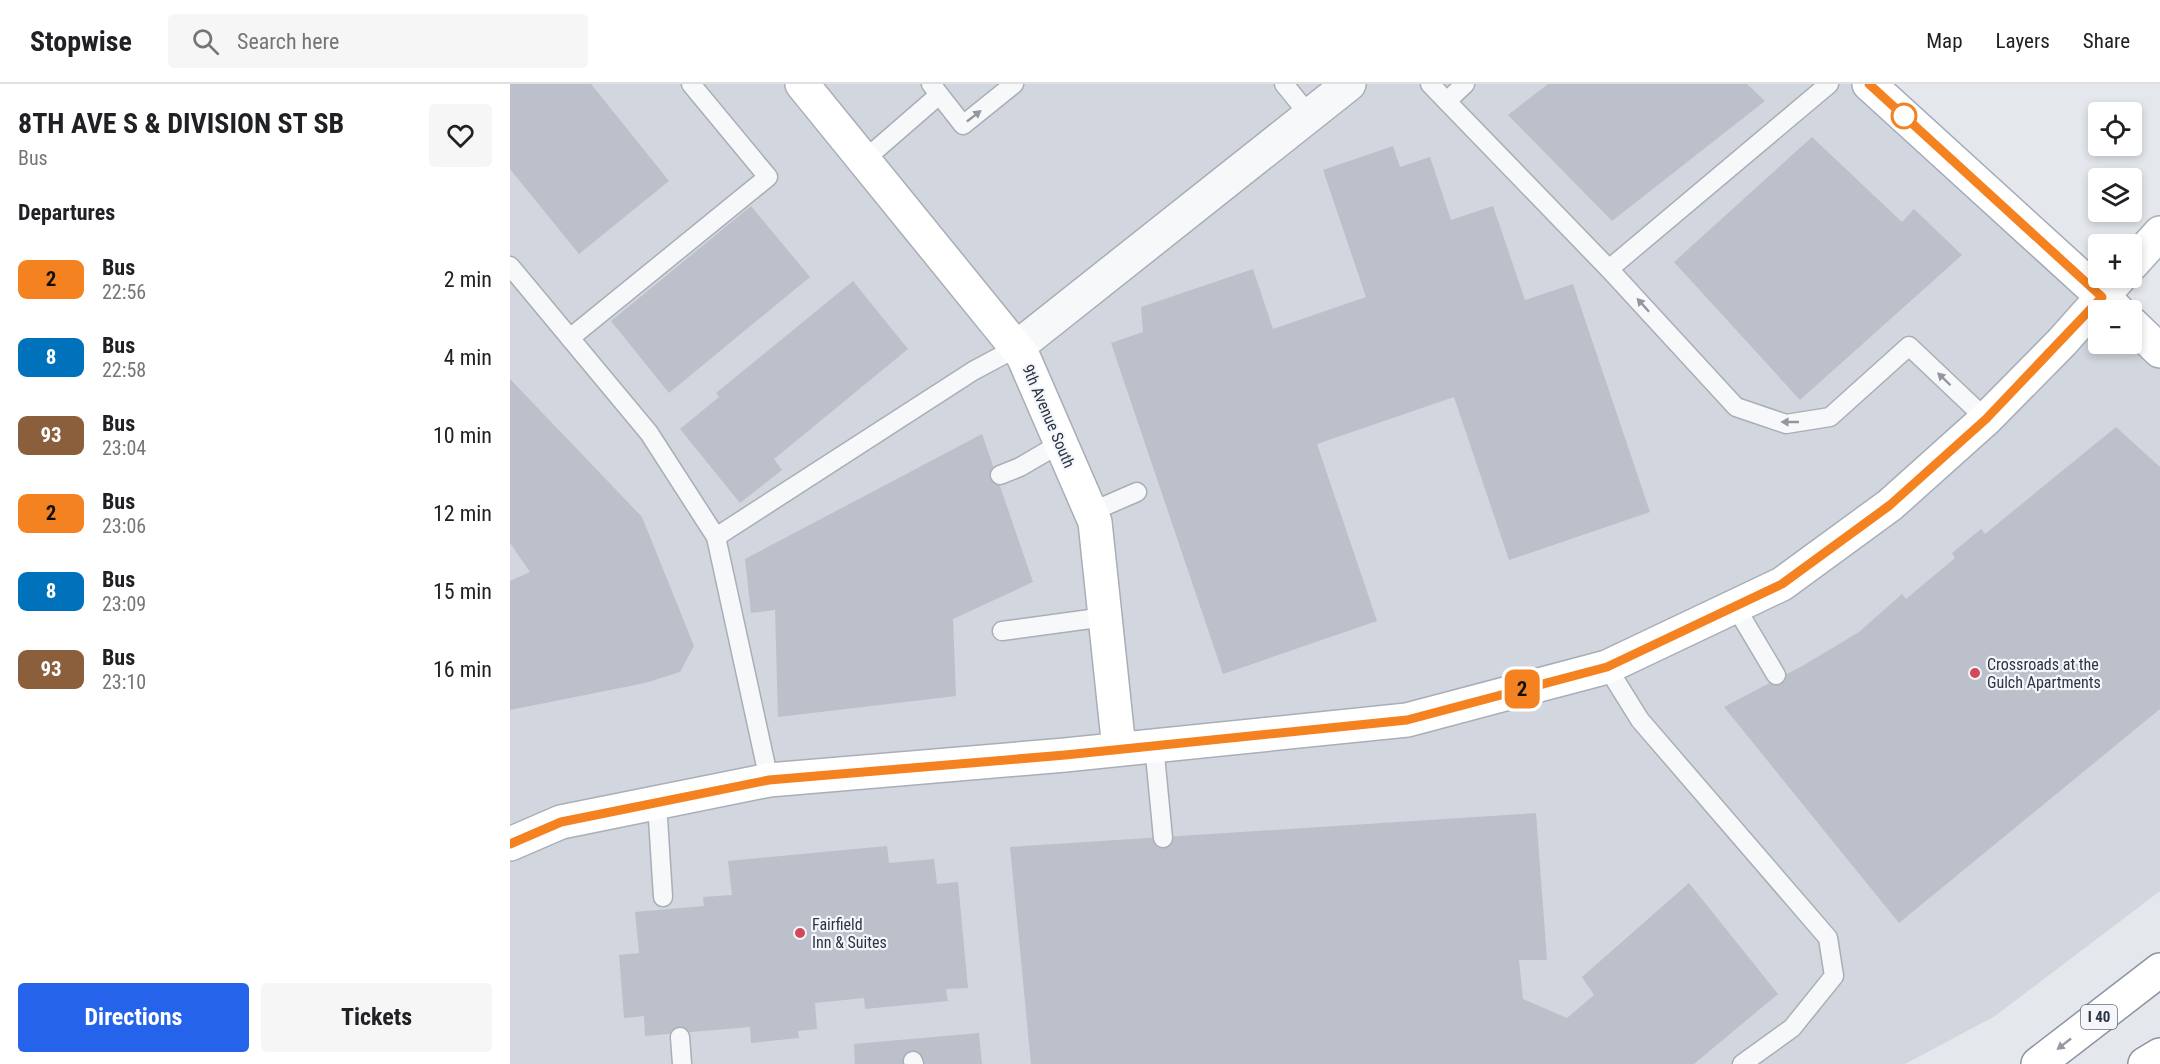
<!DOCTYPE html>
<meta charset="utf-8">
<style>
:root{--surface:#fff;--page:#f6f6f6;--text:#202124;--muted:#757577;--line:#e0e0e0;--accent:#2563eb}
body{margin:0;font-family:"Roboto Condensed",sans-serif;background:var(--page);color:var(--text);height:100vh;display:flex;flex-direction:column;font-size:22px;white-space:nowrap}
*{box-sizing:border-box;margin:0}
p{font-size:20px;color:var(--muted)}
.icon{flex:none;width:33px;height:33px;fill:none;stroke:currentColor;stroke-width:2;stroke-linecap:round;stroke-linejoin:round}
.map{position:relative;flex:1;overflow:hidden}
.drawer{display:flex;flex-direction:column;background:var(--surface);width:510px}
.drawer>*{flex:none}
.badge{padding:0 12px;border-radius:9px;font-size:21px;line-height:39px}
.buttons{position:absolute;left:1578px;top:18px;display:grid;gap:12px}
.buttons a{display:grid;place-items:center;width:54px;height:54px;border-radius:6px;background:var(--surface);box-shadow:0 3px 9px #0003;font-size:30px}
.map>.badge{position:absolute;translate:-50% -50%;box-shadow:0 0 0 3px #fff}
h2{padding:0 18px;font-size:22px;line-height:54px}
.round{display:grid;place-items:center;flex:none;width:63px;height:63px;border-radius:6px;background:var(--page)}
.headline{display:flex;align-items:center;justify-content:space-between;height:102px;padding:0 18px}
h1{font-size:28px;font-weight:700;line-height:45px}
.cta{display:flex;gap:12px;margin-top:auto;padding:12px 18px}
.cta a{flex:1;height:69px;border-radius:6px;background:var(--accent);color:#fff;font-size:24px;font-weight:700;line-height:69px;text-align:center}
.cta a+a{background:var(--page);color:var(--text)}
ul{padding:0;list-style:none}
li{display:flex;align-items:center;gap:18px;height:78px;padding:0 18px}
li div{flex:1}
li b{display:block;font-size:22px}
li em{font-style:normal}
li .badge{min-width:66px;font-weight:700;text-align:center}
header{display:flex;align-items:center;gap:36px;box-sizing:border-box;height:84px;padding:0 30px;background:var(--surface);border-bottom:2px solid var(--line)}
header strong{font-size:28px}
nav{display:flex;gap:33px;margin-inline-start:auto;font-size:21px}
.search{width:420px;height:54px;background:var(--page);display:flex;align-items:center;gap:15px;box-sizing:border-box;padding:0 21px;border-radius:6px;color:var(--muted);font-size:22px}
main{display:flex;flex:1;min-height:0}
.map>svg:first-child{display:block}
.built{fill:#d2d6de}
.building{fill:#bbc0ca}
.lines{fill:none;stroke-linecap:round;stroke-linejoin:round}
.service-casing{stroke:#a9aeb7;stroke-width:21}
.minor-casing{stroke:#a9aeb7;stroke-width:36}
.secondary-casing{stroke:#a9aeb7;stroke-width:36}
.primary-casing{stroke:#a3abb8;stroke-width:36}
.motorway-casing{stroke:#8b94a3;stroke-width:36}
.service{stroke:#f7f8fa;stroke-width:18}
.minor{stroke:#f7f8fa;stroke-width:33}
.secondary{stroke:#fff;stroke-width:33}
.primary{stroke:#fff;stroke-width:33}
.motorway{stroke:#fff;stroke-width:33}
.oneway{fill:#9196a0}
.oneway2{fill:#959aa2}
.line-casing{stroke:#fff;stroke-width:14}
.line{stroke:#f58220;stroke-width:9}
.stop-dot{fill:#fff;stroke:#f58220;stroke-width:3}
.poi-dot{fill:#d1495b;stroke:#f4f6f9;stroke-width:2}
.labels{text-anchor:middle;stroke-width:4.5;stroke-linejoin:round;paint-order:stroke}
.shield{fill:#f4f6f9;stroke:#676e7b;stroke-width:1.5}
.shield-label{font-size:15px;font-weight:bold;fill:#2b3445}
.street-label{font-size:16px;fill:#2b3445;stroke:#f4f6f9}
.poi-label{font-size:16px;fill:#2b3445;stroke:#f4f6f9;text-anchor:start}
</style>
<header>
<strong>Stopwise</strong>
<div class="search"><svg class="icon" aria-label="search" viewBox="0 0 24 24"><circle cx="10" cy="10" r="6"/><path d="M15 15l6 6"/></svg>Search here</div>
<nav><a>Map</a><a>Layers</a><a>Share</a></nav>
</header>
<main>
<section class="drawer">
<div class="headline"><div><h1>8TH AVE S &amp; DIVISION ST SB</h1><p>Bus</p></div><a class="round"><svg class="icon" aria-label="heart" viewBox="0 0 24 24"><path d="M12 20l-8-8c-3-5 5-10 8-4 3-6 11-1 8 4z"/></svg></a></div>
<h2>Departures</h2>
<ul>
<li><span class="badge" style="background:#f58220;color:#111">2</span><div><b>Bus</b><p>22:56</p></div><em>2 min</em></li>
<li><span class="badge" style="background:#0072bc;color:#fff">8</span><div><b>Bus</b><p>22:58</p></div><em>4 min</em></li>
<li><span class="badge" style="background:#8b5e3c;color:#fff">93</span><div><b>Bus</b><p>23:04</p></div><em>10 min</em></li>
<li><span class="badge" style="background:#f58220;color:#111">2</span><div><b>Bus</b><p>23:06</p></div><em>12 min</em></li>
<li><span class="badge" style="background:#0072bc;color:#fff">8</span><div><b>Bus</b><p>23:09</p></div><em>15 min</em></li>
<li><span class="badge" style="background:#8b5e3c;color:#fff">93</span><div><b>Bus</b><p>23:10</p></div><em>16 min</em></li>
</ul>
<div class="cta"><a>Directions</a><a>Tickets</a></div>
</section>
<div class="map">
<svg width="1650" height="980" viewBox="0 0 1650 980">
<rect width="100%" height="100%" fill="#e4e7ec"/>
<path class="built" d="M0 0H1359L1588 226V260H1622L1650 267V807L1485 932 1395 980H0Z"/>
<g class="building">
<path d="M0 0H81L159 97 69 170 0 85Z"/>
<path d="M1038 0H1237L1255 17 1102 137 998 31Z"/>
<path d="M1302 53 1392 138 1404 125 1452 171 1290 316 1164 178Z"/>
<path d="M883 62 890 83 920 73 941 136 983 122 1015 216 1063 200 1140 428 999 476 944 313 807 360 867 537 713 590 601 259 633 248 631 223 743 185 763 245 856 213 813 86Z"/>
<path d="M241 122 300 193 159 309 101 237Z"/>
<path d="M343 197 398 265 264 375 272 386 230 419 170 345 209 313 206 309Z"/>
<path d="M0 295 132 433 184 562 170 588 135 599 0 626V497L20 488 0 459Z"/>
<path d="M1606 343 1650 383V625L1389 839 1214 623 1294 581 1349 548 1392 510 1396 515 1445 474 1442 469 1471 445 1475 450Z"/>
<path d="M472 350 523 498 443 535 446 612 268 633 265 526 241 529 235 475Z"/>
<path d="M1026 729 1037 876H1009L1013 915 1057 934 1084 911 1072 893 1179 799 1268 910 1184 980H521L500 763Z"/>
<path d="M377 762 379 779 424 775 427 800 448 798 458 904 436 905 438 917 355 925 354 914 305 919 307 945 288 947 289 954 241 959 240 943 135 952 134 932 114 934 109 871 129 869 125 828 194 822 193 813 222 811 218 777Z"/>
<path d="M469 949 472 980H345L344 960Z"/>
</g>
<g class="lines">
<defs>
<g id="service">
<path d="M421 0 453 41 504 0"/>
<path d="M774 0 800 32"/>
<path d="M920 0 1099 185 1226 323 1276 340 1320 333 1399 262 1476 335"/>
<path d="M937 17 955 0"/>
<path d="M353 77 429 11"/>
<path d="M0 182 139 349 206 453 259 696"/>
<path d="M1099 185 1319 0"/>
<path d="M60 254 258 93 181 0"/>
<path d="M490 391 510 383 551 359"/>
<path d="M581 428 627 408"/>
<path d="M206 453 463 287 506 264"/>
<path d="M1225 522 1266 591"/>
<path d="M492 547 595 533"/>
<path d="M1097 583 1130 636 1318 854 1324 892 1282 944 1232 980"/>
<path d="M644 661 653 754"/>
<path d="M147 719 153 813"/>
<path d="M170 953 172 980"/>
<path d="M403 977 404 980"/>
</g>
<path id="minor" d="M506 264 839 0"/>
<g id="secondary">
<path d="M292 0 513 272 585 438 609 665"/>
<path d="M1622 180 1650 149"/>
<path d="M0 760 51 738 259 696 555 671 897 636 1097 583 1272 500 1380 421 1476 335 1552 258 1609 194"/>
</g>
<g id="primary">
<path d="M1359 0 1607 226"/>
<path d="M1622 240 1650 267"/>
</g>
<g id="motorway">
<path d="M1528 980 1650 886"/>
<path d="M1635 980 1650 971"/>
</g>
</defs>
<use href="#service" class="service-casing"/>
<use href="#minor" class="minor-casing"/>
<use href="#secondary" class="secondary-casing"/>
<use href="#primary" class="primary-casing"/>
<use href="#motorway" class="motorway-casing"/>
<use href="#service" class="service"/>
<use href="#minor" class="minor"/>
<use href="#secondary" class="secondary"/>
<use href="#primary" class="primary"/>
<use href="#motorway" class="motorway"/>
</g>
<defs><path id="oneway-solid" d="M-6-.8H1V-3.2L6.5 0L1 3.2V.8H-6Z" transform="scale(1.5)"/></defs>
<g class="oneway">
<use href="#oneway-solid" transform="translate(464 32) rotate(-38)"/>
<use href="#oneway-solid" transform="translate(1133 221) rotate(-132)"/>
<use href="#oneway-solid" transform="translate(1434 295) rotate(-136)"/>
<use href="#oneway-solid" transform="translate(1280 338) rotate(180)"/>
</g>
<use class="oneway2" href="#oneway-solid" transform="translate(1554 960) rotate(142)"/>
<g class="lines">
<defs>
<path id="line" d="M0 760 51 738 259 696 555 671 897 636 1097 583 1272 500 1380 421 1476 335 1592 213 1359 0"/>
</defs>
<use href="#line" class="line-casing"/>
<use href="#line" class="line"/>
</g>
<circle class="stop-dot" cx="1394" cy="32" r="12"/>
<g class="poi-dot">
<circle cx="1465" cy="589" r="6"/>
<circle cx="290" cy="849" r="6"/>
</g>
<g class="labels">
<rect class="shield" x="1571" y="921" width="36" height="24" rx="4.5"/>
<g class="shield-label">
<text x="1589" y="938">I 40</text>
</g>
<g class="street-label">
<text transform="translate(539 332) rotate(67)" y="6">9th Avenue South</text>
</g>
<g class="poi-label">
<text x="1477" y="586">Crossroads at the<tspan x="1477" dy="18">Gulch Apartments</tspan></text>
<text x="302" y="846">Fairfield<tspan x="302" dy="18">Inn &amp; Suites</tspan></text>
</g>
</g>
</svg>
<div class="buttons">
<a><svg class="icon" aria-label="locate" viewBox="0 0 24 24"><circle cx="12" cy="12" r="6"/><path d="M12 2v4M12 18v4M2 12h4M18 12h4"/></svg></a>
<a><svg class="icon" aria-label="layers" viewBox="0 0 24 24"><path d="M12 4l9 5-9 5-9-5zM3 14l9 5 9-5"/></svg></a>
<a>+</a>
<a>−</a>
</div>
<b class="badge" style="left:1012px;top:605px;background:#f58220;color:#111">2</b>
</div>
</main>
